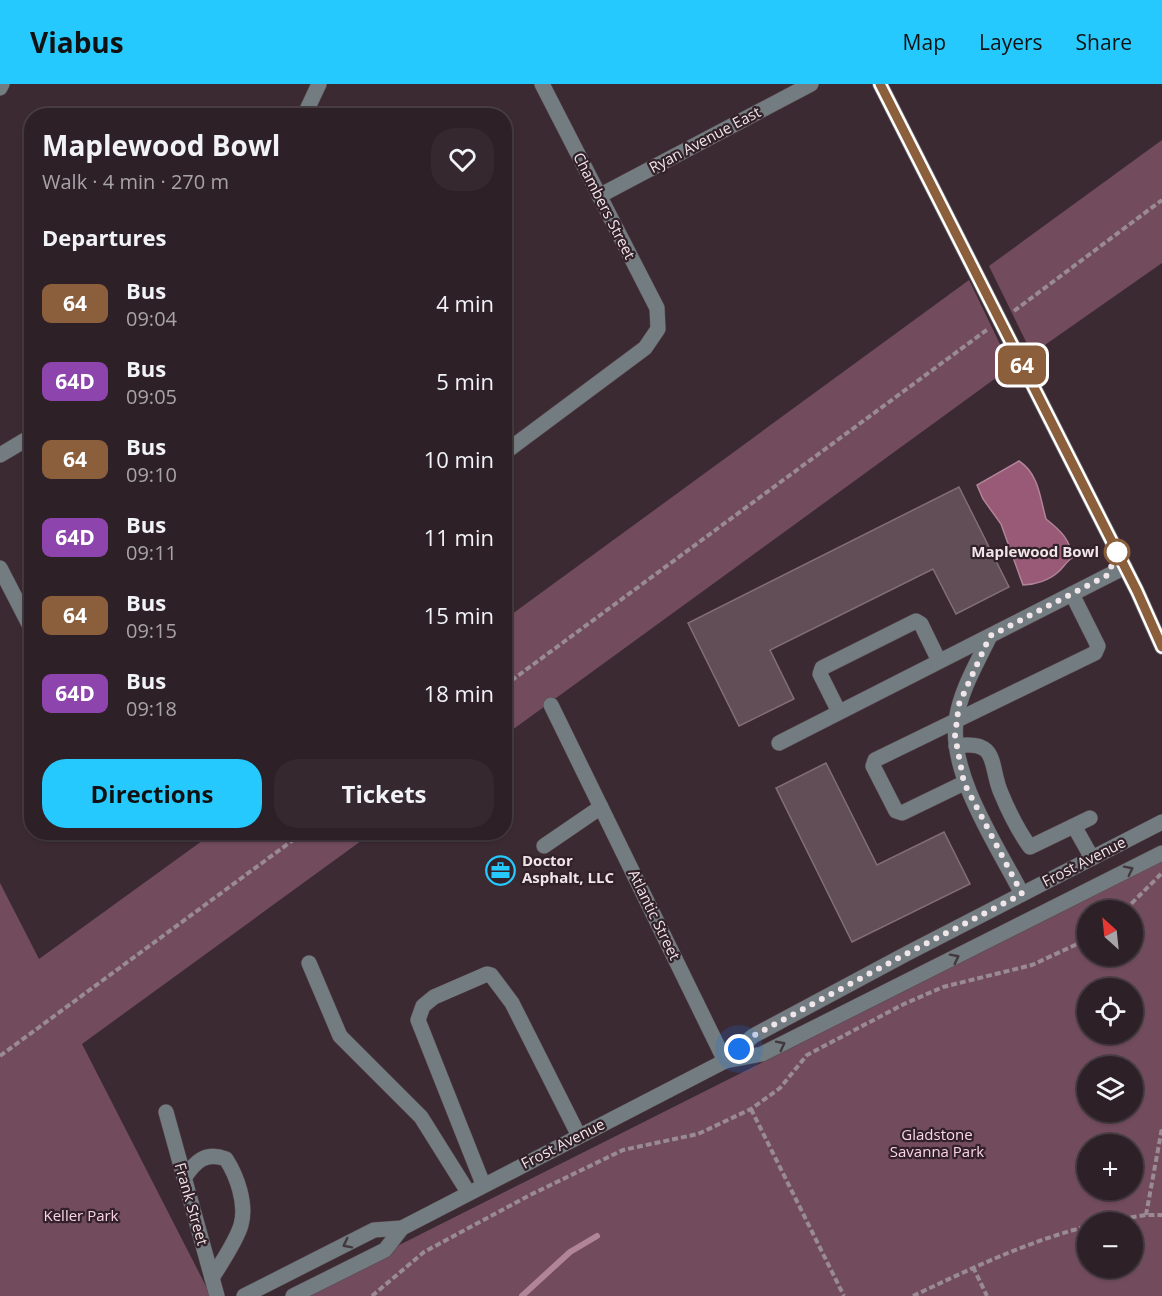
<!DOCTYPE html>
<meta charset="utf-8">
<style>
:root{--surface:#2d2026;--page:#35282e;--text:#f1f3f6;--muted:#a7a3a7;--line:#483e43;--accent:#26c9fe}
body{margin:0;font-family:"Open Sans",sans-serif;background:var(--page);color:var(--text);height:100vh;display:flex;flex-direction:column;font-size:22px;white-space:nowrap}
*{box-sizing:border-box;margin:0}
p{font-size:20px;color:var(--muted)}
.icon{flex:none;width:33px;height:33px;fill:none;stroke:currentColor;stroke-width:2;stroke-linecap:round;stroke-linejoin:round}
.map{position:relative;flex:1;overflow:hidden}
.details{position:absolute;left:24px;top:24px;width:488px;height:732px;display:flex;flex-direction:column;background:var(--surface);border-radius:24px;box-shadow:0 2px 4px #0004,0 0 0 2px var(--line)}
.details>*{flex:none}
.badge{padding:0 12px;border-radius:9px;font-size:21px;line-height:39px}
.needle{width:39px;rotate:333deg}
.controls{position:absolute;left:1077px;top:816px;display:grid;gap:12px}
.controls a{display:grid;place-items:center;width:66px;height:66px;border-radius:50%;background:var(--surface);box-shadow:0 2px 4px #0004,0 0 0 2px var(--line);font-size:30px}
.you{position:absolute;width:30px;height:30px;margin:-15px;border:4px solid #fff;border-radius:50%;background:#1a73e8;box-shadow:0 0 0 9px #1a73e833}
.map>.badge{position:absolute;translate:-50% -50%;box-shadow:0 0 0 3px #fff}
h2{padding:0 18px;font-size:22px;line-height:54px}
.round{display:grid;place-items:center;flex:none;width:63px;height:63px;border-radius:24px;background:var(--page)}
.head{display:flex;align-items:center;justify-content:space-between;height:102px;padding:0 18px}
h1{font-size:28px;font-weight:700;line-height:45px}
.primary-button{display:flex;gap:12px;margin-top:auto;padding:12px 18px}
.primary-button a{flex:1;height:69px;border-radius:24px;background:var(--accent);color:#111;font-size:24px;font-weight:700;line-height:69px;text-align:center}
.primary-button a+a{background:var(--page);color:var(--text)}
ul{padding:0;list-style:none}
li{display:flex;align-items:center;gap:18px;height:78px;padding:0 18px}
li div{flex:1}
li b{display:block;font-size:22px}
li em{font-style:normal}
li .badge{min-width:66px;font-weight:700;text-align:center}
header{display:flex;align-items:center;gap:36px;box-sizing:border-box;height:84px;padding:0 30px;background:var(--accent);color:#111}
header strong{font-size:28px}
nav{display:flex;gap:33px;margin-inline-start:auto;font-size:21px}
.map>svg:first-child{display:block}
.green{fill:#724c5d;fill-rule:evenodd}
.water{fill:#985a77;stroke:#b28499;stroke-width:1.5}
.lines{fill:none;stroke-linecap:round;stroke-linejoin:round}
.stream{stroke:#b28499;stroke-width:6}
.building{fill:#614e56;stroke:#836e77;stroke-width:1.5}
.minor-casing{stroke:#59484f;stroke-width:16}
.path{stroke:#998b91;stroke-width:4;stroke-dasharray:6 3;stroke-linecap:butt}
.minor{stroke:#737c80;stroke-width:15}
.oneway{stroke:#42383e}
.line-casing{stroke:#fff;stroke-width:14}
.line{stroke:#8b5e3c;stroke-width:9}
.walk{stroke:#f0e5e9;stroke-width:6;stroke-dasharray:0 10.8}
.stop-dot{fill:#fff;stroke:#8b5e3c;stroke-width:3}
.labels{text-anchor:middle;stroke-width:4.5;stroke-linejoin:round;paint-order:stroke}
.street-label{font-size:15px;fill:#f0e5e9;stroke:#322128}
.stop-label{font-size:15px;font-weight:bold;fill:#f0e5e9;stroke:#322128;text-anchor:end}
.poi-label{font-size:15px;font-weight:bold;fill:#f0e5e9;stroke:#322128;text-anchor:start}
.park-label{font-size:15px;fill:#fbd4e5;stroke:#322128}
</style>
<header>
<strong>Viabus</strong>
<nav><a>Map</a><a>Layers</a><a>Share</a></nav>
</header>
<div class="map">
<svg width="1162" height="1212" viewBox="0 0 1162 1212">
<rect width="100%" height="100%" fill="#3c2a32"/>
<g class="green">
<path d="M1162 56V179L1032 270 989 182Z"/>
<path d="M969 196 1011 283 504 652V536Z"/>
<path d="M213 749H372L82 960 211 1212H0V799L39 875Z"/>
<path d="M1162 777V1212H298ZM1088 826H1132V872H1088ZM1088 904H1132V950H1088ZM1088 982H1132V1028H1088ZM1088 1060H1132V1106H1088ZM1088 1138H1132V1184H1088Z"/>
</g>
<path class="water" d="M1019 377C1039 390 1040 414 1046 435 1060 446 1071 456 1072 474 1066 478 1063 484 1057 489 1049 496 1035 501 1023 501L1001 440 983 415 977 401Z"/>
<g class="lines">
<path class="stream" d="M522 1212 570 1168 597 1152"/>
</g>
<g class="building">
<path d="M959 403 1009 503 956 530 933 485 770 566 794 615 739 642 688 539Z"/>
<path d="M826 679 877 781 944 748 970 800 852 858 776 704Z"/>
</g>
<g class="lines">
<defs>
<g id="minor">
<path d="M880 0 1137 507 1162 563"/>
<path d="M0 4 2 0"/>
<path d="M304 32 319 0"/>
<path d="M599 112 811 0"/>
<path d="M504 369 645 264 658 245 657 224 542 0"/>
<path d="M0 371 32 352"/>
<path d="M0 484 32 546"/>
<path d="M990 552C977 579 960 607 956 637 949 691 998 763 1022 810"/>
<path d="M551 621 725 977"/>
<path d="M839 628 820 590 822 584 916 537 921 540 939 577"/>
<path d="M779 659 1125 483"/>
<path d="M956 662C1000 655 989 682 1001 709 1008 726 1019 748 1030 763L1090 734"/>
<path d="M964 699 902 729 896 727 873 682 875 676 1095 569 1098 562 1072 510"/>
<path d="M1074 742 1092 774"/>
<path d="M544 762 601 723"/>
<path d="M309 879 340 952 421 1033 468 1108"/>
<path d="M725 977 762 970 1162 769"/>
<path d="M166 1028 217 1212"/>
<path d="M184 1094C195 1078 205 1067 226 1075 237 1092 247 1120 241 1141 236 1158 221 1179 212 1194"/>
<path d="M483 1100 418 936 423 922 434 913 487 890 491 891 512 919 579 1052"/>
<path d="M244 1212 374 1146 402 1144"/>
<path d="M293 1212 385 1166 402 1144 725 977 753 952 906 870 1162 738"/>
</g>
</defs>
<use href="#minor" class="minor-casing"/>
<g class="path">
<path d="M1014 227 1162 116"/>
<path d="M504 602 988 245"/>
<path d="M1125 826 1162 789"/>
<path d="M0 972 304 748"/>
<path d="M751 1025 844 1212"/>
<path d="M1146 1131 1162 1044"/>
<path d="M1104 1138 1146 1131H1162"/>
<path d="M973 1183 987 1212"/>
<path d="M372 1212 424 1168 530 1111 623 1066 698 1050 751 1025 780 1004 807 971 904 920 943 903 1032 881 1088 855"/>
<path d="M913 1212C970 1185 1026 1158 1088 1142"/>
</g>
<use href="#minor" class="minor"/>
</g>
<defs><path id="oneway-chevron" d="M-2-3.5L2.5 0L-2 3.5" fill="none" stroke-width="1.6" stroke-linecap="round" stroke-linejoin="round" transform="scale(1.5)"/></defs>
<g class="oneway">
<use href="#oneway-chevron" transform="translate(1129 786) rotate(-27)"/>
<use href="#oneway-chevron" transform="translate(955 874) rotate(-27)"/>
<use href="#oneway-chevron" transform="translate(781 961) rotate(-27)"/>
<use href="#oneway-chevron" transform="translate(347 1160) rotate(153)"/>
</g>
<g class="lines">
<defs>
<path id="line" d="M880 0 1137 507 1162 563"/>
</defs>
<use href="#line" class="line-casing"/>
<use href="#line" class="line"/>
<path class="walk" d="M739 965 753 952 906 870 1022 810 964 699 955 652 959 620 990 552 1108 491 1117 468"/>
</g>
<defs>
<symbol id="office-ring" viewBox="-11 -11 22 22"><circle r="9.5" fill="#322128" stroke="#26c9fe" stroke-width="1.5"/><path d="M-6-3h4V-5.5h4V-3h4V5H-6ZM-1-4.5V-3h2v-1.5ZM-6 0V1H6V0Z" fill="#26c9fe"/></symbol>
</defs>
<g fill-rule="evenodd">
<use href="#office-ring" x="484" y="770" width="33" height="33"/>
</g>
<circle class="stop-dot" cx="1117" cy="468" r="12"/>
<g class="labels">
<g class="street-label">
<text transform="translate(705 56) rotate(-28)" y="5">Ryan Avenue East</text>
<text transform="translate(604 122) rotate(63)" y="5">Chambers Street</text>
<text transform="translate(1084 778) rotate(-27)" y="5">Frost Avenue</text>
<text transform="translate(654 831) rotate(64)" y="5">Atlantic Street</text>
<text transform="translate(563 1060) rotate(-27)" y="5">Frost Avenue</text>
<text transform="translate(191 1120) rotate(74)" y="5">Frank Street</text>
</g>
<g class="stop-label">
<text x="1099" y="473">Maplewood Bowl</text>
</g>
<g class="poi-label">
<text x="522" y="782">Doctor<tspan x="522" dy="17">Asphalt, LLC</tspan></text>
</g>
<g class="park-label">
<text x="937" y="1056">Gladstone<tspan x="937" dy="17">Savanna Park</tspan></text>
<text x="81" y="1137">Keller Park</text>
</g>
</g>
</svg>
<div class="controls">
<a><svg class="needle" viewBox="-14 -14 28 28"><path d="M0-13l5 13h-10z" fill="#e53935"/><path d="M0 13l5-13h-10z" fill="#a7a3a7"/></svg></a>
<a><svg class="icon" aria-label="locate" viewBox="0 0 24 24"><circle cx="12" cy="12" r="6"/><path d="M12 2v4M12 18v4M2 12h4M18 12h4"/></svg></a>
<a><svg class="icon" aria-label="layers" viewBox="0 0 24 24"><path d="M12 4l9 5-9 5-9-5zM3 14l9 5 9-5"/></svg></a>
<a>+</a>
<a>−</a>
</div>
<div class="you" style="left:739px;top:965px"></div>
<b class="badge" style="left:1022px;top:281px;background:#8b5e3c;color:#fff">64</b>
<section class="details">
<div class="head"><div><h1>Maplewood Bowl</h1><p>Walk · 4 min · 270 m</p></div><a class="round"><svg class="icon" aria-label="heart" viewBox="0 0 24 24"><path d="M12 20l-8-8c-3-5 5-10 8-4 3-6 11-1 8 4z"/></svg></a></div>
<h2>Departures</h2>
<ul>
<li><span class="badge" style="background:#8b5e3c;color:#fff">64</span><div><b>Bus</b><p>09:04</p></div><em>4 min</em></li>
<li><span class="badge" style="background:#8e44ad;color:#fff">64D</span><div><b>Bus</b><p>09:05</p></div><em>5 min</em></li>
<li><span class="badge" style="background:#8b5e3c;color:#fff">64</span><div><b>Bus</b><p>09:10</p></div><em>10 min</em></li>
<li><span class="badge" style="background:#8e44ad;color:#fff">64D</span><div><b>Bus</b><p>09:11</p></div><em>11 min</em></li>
<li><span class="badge" style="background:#8b5e3c;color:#fff">64</span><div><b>Bus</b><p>09:15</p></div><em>15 min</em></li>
<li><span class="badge" style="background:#8e44ad;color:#fff">64D</span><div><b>Bus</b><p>09:18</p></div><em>18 min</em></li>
</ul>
<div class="primary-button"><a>Directions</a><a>Tickets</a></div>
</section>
</div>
